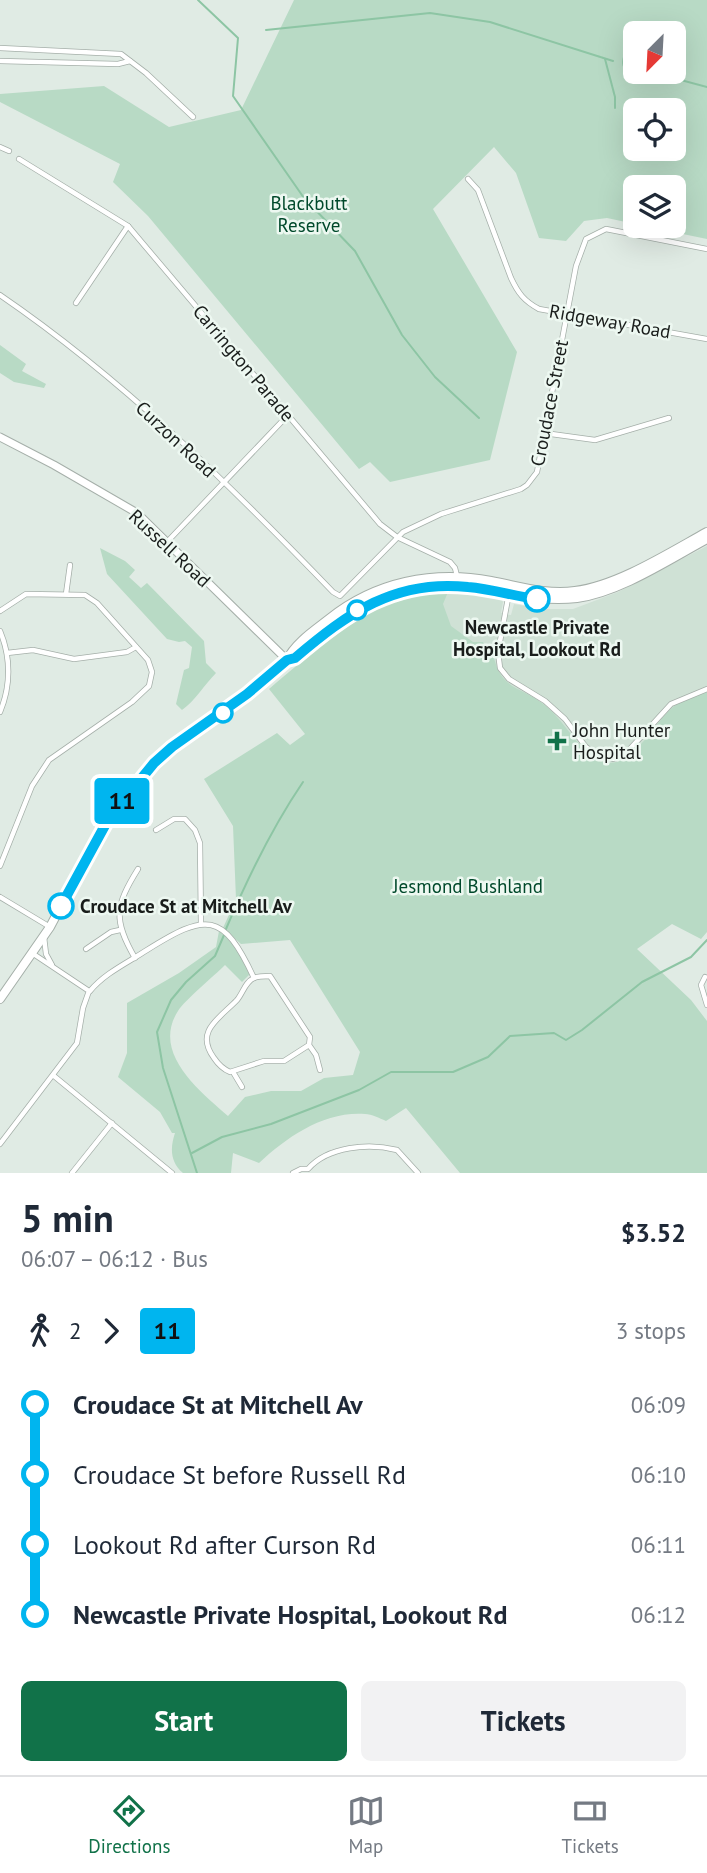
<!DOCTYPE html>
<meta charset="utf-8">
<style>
:root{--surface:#fff;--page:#f2f2f3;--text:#1f2937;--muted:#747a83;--line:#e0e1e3;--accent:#117249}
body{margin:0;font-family:"PT Sans",sans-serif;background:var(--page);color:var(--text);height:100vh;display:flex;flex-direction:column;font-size:26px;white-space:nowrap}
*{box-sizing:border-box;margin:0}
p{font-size:23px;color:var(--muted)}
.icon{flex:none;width:38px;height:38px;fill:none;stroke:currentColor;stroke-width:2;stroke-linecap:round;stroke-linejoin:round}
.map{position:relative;height:1173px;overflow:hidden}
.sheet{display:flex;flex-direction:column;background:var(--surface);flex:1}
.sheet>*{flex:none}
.badge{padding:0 14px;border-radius:5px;font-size:24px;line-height:46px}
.needle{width:46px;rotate:204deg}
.buttons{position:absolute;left:623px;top:21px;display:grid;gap:14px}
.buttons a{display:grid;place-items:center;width:63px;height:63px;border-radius:10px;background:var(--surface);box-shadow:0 7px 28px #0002;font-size:35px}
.map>.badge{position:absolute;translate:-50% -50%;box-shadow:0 0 0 4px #fff}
.legs{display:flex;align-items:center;gap:10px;height:77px;padding:0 21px;font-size:23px}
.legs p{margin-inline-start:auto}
.summary{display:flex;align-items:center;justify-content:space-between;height:119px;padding:0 21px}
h1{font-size:38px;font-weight:800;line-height:52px}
.button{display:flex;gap:14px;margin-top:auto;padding:14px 21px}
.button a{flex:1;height:80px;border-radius:10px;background:var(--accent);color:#fff;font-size:28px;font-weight:800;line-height:80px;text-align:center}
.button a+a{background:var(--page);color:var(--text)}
ul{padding:0 21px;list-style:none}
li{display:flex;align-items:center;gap:24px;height:70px;font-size:26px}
li i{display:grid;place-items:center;width:10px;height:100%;margin:0 9px;background:currentColor}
li i::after{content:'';width:18px;height:18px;margin:-9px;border:5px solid;border-radius:50%;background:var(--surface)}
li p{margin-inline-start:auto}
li:first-child i{background:linear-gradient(#0000 50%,currentColor 0)}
li:last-child i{background:linear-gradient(currentColor 50%,#0000 0)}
.menu{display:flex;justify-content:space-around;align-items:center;height:98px;border-top:2px solid var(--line);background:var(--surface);font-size:19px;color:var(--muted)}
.menu a{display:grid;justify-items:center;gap:4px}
.menu .active{color:var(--accent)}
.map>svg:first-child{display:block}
.built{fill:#cfe1d5}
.green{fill:#b8dac5;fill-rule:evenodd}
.water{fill:#8dc5a4}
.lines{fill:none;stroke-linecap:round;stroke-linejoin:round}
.stream{stroke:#8dc5a4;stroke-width:2}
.street-casing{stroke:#a5afa9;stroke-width:6}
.primary-casing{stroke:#a5afa9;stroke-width:9}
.highway-casing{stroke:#a5afa9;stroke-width:10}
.street{stroke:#fff;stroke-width:4.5}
.primary{stroke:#fff;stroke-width:7}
.highway{stroke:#fff;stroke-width:8}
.line-1-casing{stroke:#fff;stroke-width:16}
.line-1{stroke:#00b5ef;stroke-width:10}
.stop-1-dot{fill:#fff;stroke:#00b5ef;stroke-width:3.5}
.poi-dot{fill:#117249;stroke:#edf8f1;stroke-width:2.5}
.labels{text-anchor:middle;stroke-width:5;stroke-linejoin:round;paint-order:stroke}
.park-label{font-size:19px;fill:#00492b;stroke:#edf8f1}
.street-label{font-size:19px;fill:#191d1b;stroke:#edf8f1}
.stop-label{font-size:19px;font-weight:bold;fill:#191d1b;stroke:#edf8f1}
.poi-label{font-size:19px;fill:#191d1b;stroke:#edf8f1;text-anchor:start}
</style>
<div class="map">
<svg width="707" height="1173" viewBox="0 0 707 1173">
<rect width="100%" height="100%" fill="#e0ebe4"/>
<path class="built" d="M707 546V775L475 891 382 695 331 636 372 610 406 597 426 593 448 591 500 597 503 602 501 613 511 615 514 604 542 609H573L618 592Z"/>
<g class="green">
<path d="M294 0H707V239L644 226H674V187H635V224L607 218 584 221 566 241 539 238 516 173 494 147 433 209 517 352 490 460 390 482 370 462 359 469 148 216 113 182 120 164 0 102V94L104 86 169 127 241 110ZM635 33H674V72H635ZM635 110H674V149H635Z"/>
<path d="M0 345 26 364 22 371 46 384 44 388 14 382 0 373Z"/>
<path d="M100 548 125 561 135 570 129 577 141 588 147 583 204 641 206 663 216 673C204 685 196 700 182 710L176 704 184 670 189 668 192 647 185 641 179 642 167 639 107 574Z"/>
<path d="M448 592 443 604 451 626 473 642H483L486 649 493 654C501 692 521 685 547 707 563 721 575 742 590 755 626 784 651 725 673 707 682 700 696 696 707 692V932L701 939 672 924 637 949 691 1000 707 1021V1173H460L406 1108 386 1121C379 1118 372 1114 365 1114 324 1111 287 1137 259 1163L233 1153 231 1173H183C170 1162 170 1148 175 1133H172L160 1112 118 1077 127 1053V1003L179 973 216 947 219 931C236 942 242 957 250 974L242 982 225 965C214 976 185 1000 178 1011 151 1053 200 1091 228 1116L245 1097 271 1091H301L324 1078 353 1075 360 1052 290 940 241 944 223 928 236 899 233 826 204 779 277 733 290 745 305 734 269 689C311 654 356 612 410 596 421 593 435 593 448 592Z"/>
</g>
<path class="water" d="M623 57 635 61V72H645L643 75C631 76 619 71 623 57Z"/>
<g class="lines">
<g class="stream">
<path d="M198 0 238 38 233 96 304 198 355 251 402 335 435 377 479 418"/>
<path d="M266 30 430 13 490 22 613 61"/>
<path d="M605 59 615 97V108"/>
<path d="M651 72 707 87"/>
<path d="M226 929C248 877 271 829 303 782"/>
<path d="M192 1153 222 1137 271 1124 359 1090 391 1072H453L488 1057 510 1036 554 1033 566 1040 582 1030 642 982 691 957 707 940"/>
<path d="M197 1173 163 1068 157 1032 171 1000 186 982 215 956 224 935"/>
</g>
<defs>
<g id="street">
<path d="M0 48 121 54 146 73 193 117"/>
<path d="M0 61 118 64 130 61"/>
<path d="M0 147 9 151"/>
<path d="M19 159 128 226 380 524 397 537 450 562 455 568 457 576"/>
<path d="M468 179 478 190 511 278C518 293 524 301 539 309L707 339"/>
<path d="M0 295C123 379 230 485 333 592L340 596 403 532 441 514 521 489 527 485 537 472 576 266 586 239 606 229 707 249"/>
<path d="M76 303 128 226"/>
<path d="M544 433 595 440 669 418"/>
<path d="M167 542 288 415"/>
<path d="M509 593 498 652 500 668 509 679 545 701 565 719 586 747 599 757 615 759 628 751 671 704 707 689"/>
<path d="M66 594 70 565"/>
<path d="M0 611 26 594 85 595 97 603 148 660 152 672 149 686 132 702 49 760 32 786 0 866"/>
<path d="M0 631C11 657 11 686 0 712"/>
<path d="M7 653 33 650 74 659 127 652 136 647"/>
<path d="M156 830 174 819H185L195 830 200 843 201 924"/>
<path d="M0 897 50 927"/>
<path d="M44 937 46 954 52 965"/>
<path d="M86 949 111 932 120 930"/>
<path d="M135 958C113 920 115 906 138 869"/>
<path d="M705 977 701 985 707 1005"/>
<path d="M90 991C105 973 127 963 147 950 206 913 223 911 254 978"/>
<path d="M309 1045 284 1061H264L230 1072C223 1069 218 1064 214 1058 194 1031 220 1018 237 1000 243 993 245 982 254 978 258 976 265 976 270 976L310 1037 309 1045 316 1055 320 1070"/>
<path d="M233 1072 242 1087"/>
<path d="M54 1076 172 1173"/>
<path d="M0 1144 77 1043 83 1008 89 991 32 953"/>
<path d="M72 1173 112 1123"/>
<path d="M293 1173 301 1169H308C328 1146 369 1143 397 1150L418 1173"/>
</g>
<path id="primary" d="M0 437 54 465 137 513 287 660"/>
<g id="highway">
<path d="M287 660 295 658C355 607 400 577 482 589 514 594 543 602 577 598 620 592 668 560 707 539"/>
<path d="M0 999 50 927 99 834 139 780 172 747 219 715 287 660C295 643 315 630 329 619 375 582 433 570 491 581 519 586 546 595 575 591 617 586 669 553 707 532"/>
</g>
</defs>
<use href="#street" class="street-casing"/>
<use href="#primary" class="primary-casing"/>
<use href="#highway" class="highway-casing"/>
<use href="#street" class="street"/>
<use href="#primary" class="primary"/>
<use href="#highway" class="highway"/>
</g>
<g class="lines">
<defs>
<path id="line-1" d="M61 906 109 818 154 763 172 747 247 694 287 660 295 658C348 613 395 579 468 587 492 589 514 596 537 599"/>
</defs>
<use href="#line-1" class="line-1-casing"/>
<use href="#line-1" class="line-1"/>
</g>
<g class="stop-1-dot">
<circle cx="537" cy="599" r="12"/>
<circle cx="357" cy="610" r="9"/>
<circle cx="223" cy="713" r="9"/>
<circle cx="61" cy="906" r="12"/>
</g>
<path class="poi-dot" d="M553.5 730.5h7v7h7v7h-7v7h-7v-7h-7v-7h7z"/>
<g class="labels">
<g class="park-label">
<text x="309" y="210">Blackbutt<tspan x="309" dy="22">Reserve</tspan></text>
<text x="468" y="893">Jesmond Bushland</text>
</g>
<g class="street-label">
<text transform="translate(610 321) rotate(10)" y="7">Ridgeway Road</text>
<text transform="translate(244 363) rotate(50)" y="7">Carrington Parade</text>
<text transform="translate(549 403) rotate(-79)" y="7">Croudace Street</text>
<text transform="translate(176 439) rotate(43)" y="7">Curzon Road</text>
<text transform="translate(170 548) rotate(43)" y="7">Russell Road</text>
</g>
<g class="stop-label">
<text x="537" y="634">Newcastle Private<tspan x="537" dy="22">Hospital, Lookout Rd</tspan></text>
<text x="80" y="913" text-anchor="start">Croudace St at Mitchell Av</text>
</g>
<g class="poi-label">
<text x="573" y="737">John Hunter<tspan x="573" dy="22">Hospital</tspan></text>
</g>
</g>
</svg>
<div class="buttons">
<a><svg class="needle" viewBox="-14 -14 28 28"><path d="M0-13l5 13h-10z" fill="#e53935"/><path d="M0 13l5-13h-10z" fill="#747a83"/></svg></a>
<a><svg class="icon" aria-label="locate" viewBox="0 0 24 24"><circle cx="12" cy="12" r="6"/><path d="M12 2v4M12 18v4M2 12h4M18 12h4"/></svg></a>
<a><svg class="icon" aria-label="layers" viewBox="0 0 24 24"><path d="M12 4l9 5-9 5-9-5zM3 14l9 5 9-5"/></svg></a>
</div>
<b class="badge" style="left:122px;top:801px;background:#00b5ef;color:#111">11</b>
</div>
<section class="sheet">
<div class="summary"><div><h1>5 min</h1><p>06:07 – 06:12 · Bus</p></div><b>$3.52</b></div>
<div class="legs"><svg class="icon" aria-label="walk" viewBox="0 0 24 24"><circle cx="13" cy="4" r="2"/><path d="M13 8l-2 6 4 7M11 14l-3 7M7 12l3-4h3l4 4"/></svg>2<svg class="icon" aria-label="forward" viewBox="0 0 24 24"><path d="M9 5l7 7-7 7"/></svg><b class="badge" style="background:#00b5ef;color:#111">11</b><p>3 stops</p></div>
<ul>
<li><i style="color:#00b5ef"></i><b>Croudace St at Mitchell Av</b><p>06:09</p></li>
<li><i style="color:#00b5ef"></i><span>Croudace St before Russell Rd</span><p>06:10</p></li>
<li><i style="color:#00b5ef"></i><span>Lookout Rd after Curson Rd</span><p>06:11</p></li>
<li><i style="color:#00b5ef"></i><b>Newcastle Private Hospital, Lookout Rd</b><p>06:12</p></li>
</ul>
<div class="button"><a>Start</a><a>Tickets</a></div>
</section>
<nav class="menu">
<a class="active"><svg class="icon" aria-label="directions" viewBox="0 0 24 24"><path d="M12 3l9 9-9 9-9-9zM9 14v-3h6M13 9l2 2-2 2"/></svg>Directions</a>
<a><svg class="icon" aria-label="map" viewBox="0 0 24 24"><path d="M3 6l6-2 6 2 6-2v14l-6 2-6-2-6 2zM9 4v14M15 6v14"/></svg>Map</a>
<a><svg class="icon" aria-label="tickets" viewBox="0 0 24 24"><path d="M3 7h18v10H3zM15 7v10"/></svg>Tickets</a>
</nav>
